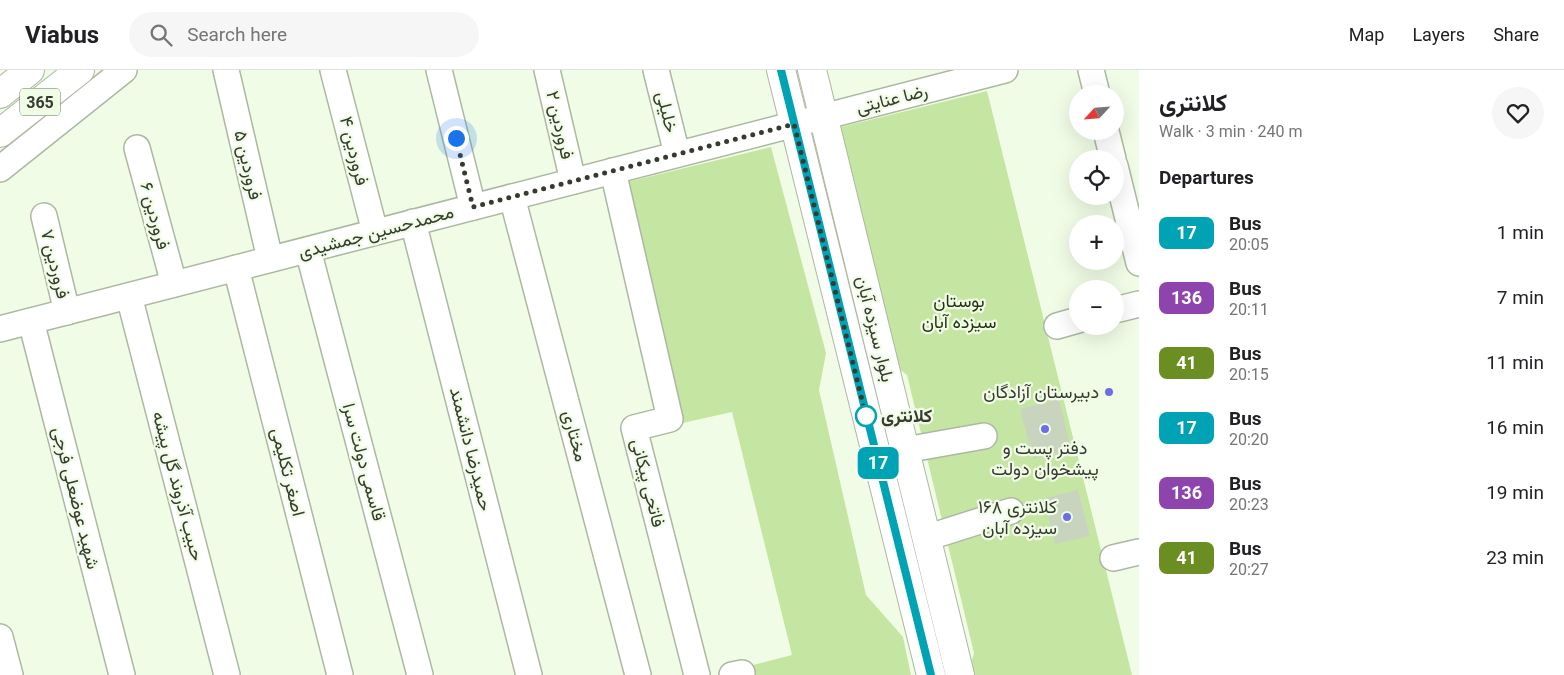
<!DOCTYPE html>
<meta charset="utf-8">
<style>
:root{--surface:#fff;--page:#f6f6f6;--text:#202124;--muted:#757577;--line:#e0e0e0}
body{margin:0;font-family:Roboto,Vazirmatn,sans-serif;background:var(--page);color:var(--text);height:100vh;display:flex;flex-direction:column;font-size:19px;white-space:nowrap}
*{box-sizing:border-box;margin:0}
p{font-size:16px;color:var(--muted)}
.icon{flex:none;width:28px;height:28px;fill:none;stroke:currentColor;stroke-width:2;stroke-linecap:round;stroke-linejoin:round}
.map{position:relative;flex:1;overflow:hidden}
.panel{display:flex;flex-direction:column;background:var(--surface);width:425px}
.panel>*{flex:none}
.badge{padding:0 10px;border-radius:8px;font-size:18px;line-height:32px}
.needle{width:32px;rotate:244deg}
.controls{position:absolute;left:1069px;top:15px;display:grid;gap:10px}
.controls a{display:grid;place-items:center;width:55px;height:55px;border-radius:50%;background:var(--surface);box-shadow:0 5px 20px #0002;font-size:25px}
.you{position:absolute;width:25px;height:25px;margin:-12px;border:4px solid #fff;border-radius:50%;background:#1a73e8;box-shadow:0 0 0 8px #1a73e833}
.map>.badge{position:absolute;translate:-50% -50%;box-shadow:0 0 0 2px #fff}
h2{padding:0 20px;font-size:19px;line-height:45px}
.round{display:grid;place-items:center;flex:none;width:52px;height:52px;border-radius:26px;background:var(--page)}
.summary{display:flex;align-items:center;justify-content:space-between;height:85px;padding:0 20px}
h1{font-size:24px;font-weight:700;line-height:38px}
ul{padding:0;list-style:none}
li{display:flex;align-items:center;gap:15px;height:65px;padding:0 20px}
li div{flex:1}
li b{display:block;font-size:19px}
li em{font-style:normal}
li .badge{min-width:55px;font-weight:700;text-align:center}
header{display:flex;align-items:center;gap:30px;box-sizing:border-box;height:70px;padding:0 25px;background:var(--surface);border-bottom:1px solid var(--line)}
header strong{font-size:24px}
nav{display:flex;gap:28px;margin-inline-start:auto;font-size:18px}
.search{width:350px;height:45px;background:var(--page);display:flex;align-items:center;gap:12px;box-sizing:border-box;padding:0 18px;border-radius:28px;color:var(--muted);font-size:19px}
main{display:flex;flex:1;min-height:0}
.map>svg:first-child{display:block}
.green{fill:#c5e6a2}
.building{fill:#c9d4be}
.lines{fill:none;stroke-linecap:round;stroke-linejoin:round}
.minor-casing{stroke:#adb8a2;stroke-width:28}
.major-casing{stroke:#adb8a2;stroke-width:30}
.highway-casing{stroke:#adb8a2;stroke-width:30}
.minor{stroke:#fff;stroke-width:25}
.major{stroke:#fff;stroke-width:28}
.highway{stroke:#fff;stroke-width:28}
.line-casing{stroke:#fff;stroke-width:11}
.line{stroke:#00a3b4;stroke-width:8}
.walk{stroke:#363a31;stroke-width:5;stroke-dasharray:0 9}
.poi-dot{fill:#6c6de7;stroke:#f0fce5;stroke-width:2}
.stop-dot{fill:#fff;stroke:#00a3b4;stroke-width:2.5}
.labels{text-anchor:middle;stroke-width:4.5;stroke-linejoin:round;paint-order:stroke}
.shield{fill:#f0fce5;stroke:#6e7467;stroke-width:1}
.shield-label{font-size:16px;font-weight:bold;fill:#363a31}
.street-label{font-size:18px;fill:#363a31;stroke:#f0fce5}
.park-label{font-size:18px;fill:#253411;stroke:#f0fce5}
.poi-label{font-size:18px;fill:#363a31;stroke:#f0fce5;text-anchor:end}
.stop-label{font-size:18px;font-weight:bold;fill:#363a31;stroke:#f0fce5;text-anchor:start}
</style>
<header>
<strong>Viabus</strong>
<div class="search"><svg class="icon" aria-label="search" viewBox="0 0 24 24"><circle cx="10" cy="10" r="6"/><path d="M15 15l6 6"/></svg>Search here</div>
<nav><a>Map</a><a>Layers</a><a>Share</a></nav>
</header>
<main>
<div class="map">
<svg width="1139" height="605" viewBox="0 0 1139 605">
<rect width="100%" height="100%" fill="#f0fce5"/>
<g class="green">
<path d="M987 21 1132 605H972L970 597 974 583 907 305 887 290 833 59Z"/>
<path d="M771 77 826 283 819 320 866 525 903 567 911 605H756L753 595 792 585 732 342 678 354 623 113Z"/>
</g>
<g class="building">
<path d="M1059 329 1071 379 1033 389 1020 339Z"/>
<path d="M1078 420 1090 466 1055 474 1044 428Z"/>
</g>
<g class="lines">
<defs>
<g id="minor">
<path d="M226 0 270 189"/>
<path d="M333 0 375 162"/>
<path d="M439 0 473 137"/>
<path d="M547 0 573 111"/>
<path d="M656 0 677 84"/>
<path d="M1091 0 1097 24"/>
<path d="M1106 61 1113 89"/>
<path d="M137 78 174 214"/>
<path d="M1115 96 1139 193"/>
<path d="M0 99 124 0"/>
<path d="M613 101 670 349 634 358 697 605"/>
<path d="M512 127 638 605"/>
<path d="M44 146 67 242"/>
<path d="M413 152 529 605"/>
<path d="M308 180 420 605"/>
<path d="M236 198 340 605"/>
<path d="M129 226 227 605"/>
<path d="M1115 240 1139 234"/>
<path d="M31 251 122 605"/>
<path d="M1057 256 1078 250"/>
<path d="M0 259 1005 0"/>
<path d="M905 380 984 366"/>
<path d="M926 468 1011 441"/>
<path d="M1113 488 1139 482"/>
<path d="M0 567 10 605"/>
<path d="M732 605 742 603"/>
</g>
<g id="major">
<path d="M781 0 931 605"/>
<path d="M812 0 960 605"/>
</g>
<g id="highway">
<path d="M0 24 30 0"/>
<path d="M0 63 80 0"/>
</g>
</defs>
<use href="#minor" class="minor-casing"/>
<use href="#major" class="major-casing"/>
<use href="#highway" class="highway-casing"/>
<use href="#minor" class="minor"/>
<use href="#major" class="major"/>
<use href="#highway" class="highway"/>
</g>
<g class="lines">
<defs>
<path id="line" d="M781 0 931 605"/>
</defs>
<use href="#line" class="line-casing"/>
<use href="#line" class="line"/>
<path class="walk" d="M456 68 473 137 794 54 866 346"/>
</g>
<g class="poi-dot">
<circle cx="1109" cy="322" r="5"/>
<circle cx="1045" cy="359" r="5"/>
<circle cx="1067" cy="447" r="5"/>
</g>
<circle class="stop-dot" cx="866" cy="346" r="10"/>
<g class="labels">
<rect class="shield" x="20" y="18.5" width="40" height="27" rx="4"/>
<g class="shield-label">
<text x="40" y="38">365</text>
</g>
<g class="street-label">
<text transform="translate(892 29) rotate(-14)" y="6">رضا عنایتی</text>
<text transform="translate(667 42) rotate(76)" y="6">خلیلی</text>
<text transform="translate(560 55) rotate(77)" y="6">فروردین ۲</text>
<text transform="translate(354 81) rotate(76)" y="6">فروردین ۴</text>
<text transform="translate(248 95) rotate(77)" y="6">فروردین ۵</text>
<text transform="translate(155 146) rotate(75)" y="6">فروردین ۶</text>
<text transform="translate(376 162) rotate(-15)" y="6">محمدحسین جمشیدی</text>
<text transform="translate(55 194) rotate(76)" y="6">فروردین ۷</text>
<text transform="translate(875 259) rotate(76)" y="6">بلوار سیزده آبان</text>
<text transform="translate(575 366) rotate(75)" y="6">مختاری</text>
<text transform="translate(471 379) rotate(76)" y="6">حمیدرضا دانشمند</text>
<text transform="translate(364 392) rotate(75)" y="6">قاسمی دولت سرا</text>
<text transform="translate(288 402) rotate(76)" y="6">اصغر تکلیمی</text>
<text transform="translate(648 413) rotate(76)" y="6">فاتحی پیکانی</text>
<text transform="translate(178 416) rotate(75)" y="6">حبیب آذروند گل پیشه</text>
<text transform="translate(76 428) rotate(76)" y="6">شهید عوضعلی فرجی</text>
</g>
<g class="park-label">
<text x="959" y="237">بوستان<tspan x="959" dy="21">سیزده آبان</tspan></text>
</g>
<g class="poi-label">
<text x="1099" y="328">دبیرستان آزادگان</text>
<text x="1045" y="384" text-anchor="middle">دفتر پست و<tspan x="1045" dy="21">پیشخوان دولت</tspan></text>
<text x="1057" y="443">کلانتری ۱۶۸<tspan x="1057" dy="21">سیزده آبان</tspan></text>
</g>
<g class="stop-label">
<text x="881" y="352">کلانتری</text>
</g>
</g>
</svg>
<div class="controls">
<a><svg class="needle" viewBox="-14 -14 28 28"><path d="M0-13l5 13h-10z" fill="#e53935"/><path d="M0 13l5-13h-10z" fill="#757577"/></svg></a>
<a><svg class="icon" aria-label="locate" viewBox="0 0 24 24"><circle cx="12" cy="12" r="6"/><path d="M12 2v4M12 18v4M2 12h4M18 12h4"/></svg></a>
<a>+</a>
<a>−</a>
</div>
<div class="you" style="left:456px;top:68px"></div>
<b class="badge" style="left:878px;top:393px;background:#00a3b4;color:#fff">17</b>
</div>
<section class="panel">
<div class="summary"><div><h1>کلانتری</h1><p>Walk · 3 min · 240 m</p></div><a class="round"><svg class="icon" aria-label="heart" viewBox="0 0 24 24"><path d="M12 20l-8-8c-3-5 5-10 8-4 3-6 11-1 8 4z"/></svg></a></div>
<h2>Departures</h2>
<ul>
<li><span class="badge" style="background:#00a3b4;color:#fff">17</span><div><b>Bus</b><p>20:05</p></div><em>1 min</em></li>
<li><span class="badge" style="background:#8e44ad;color:#fff">136</span><div><b>Bus</b><p>20:11</p></div><em>7 min</em></li>
<li><span class="badge" style="background:#6b8e23;color:#fff">41</span><div><b>Bus</b><p>20:15</p></div><em>11 min</em></li>
<li><span class="badge" style="background:#00a3b4;color:#fff">17</span><div><b>Bus</b><p>20:20</p></div><em>16 min</em></li>
<li><span class="badge" style="background:#8e44ad;color:#fff">136</span><div><b>Bus</b><p>20:23</p></div><em>19 min</em></li>
<li><span class="badge" style="background:#6b8e23;color:#fff">41</span><div><b>Bus</b><p>20:27</p></div><em>23 min</em></li>
</ul>
</section>
</main>
